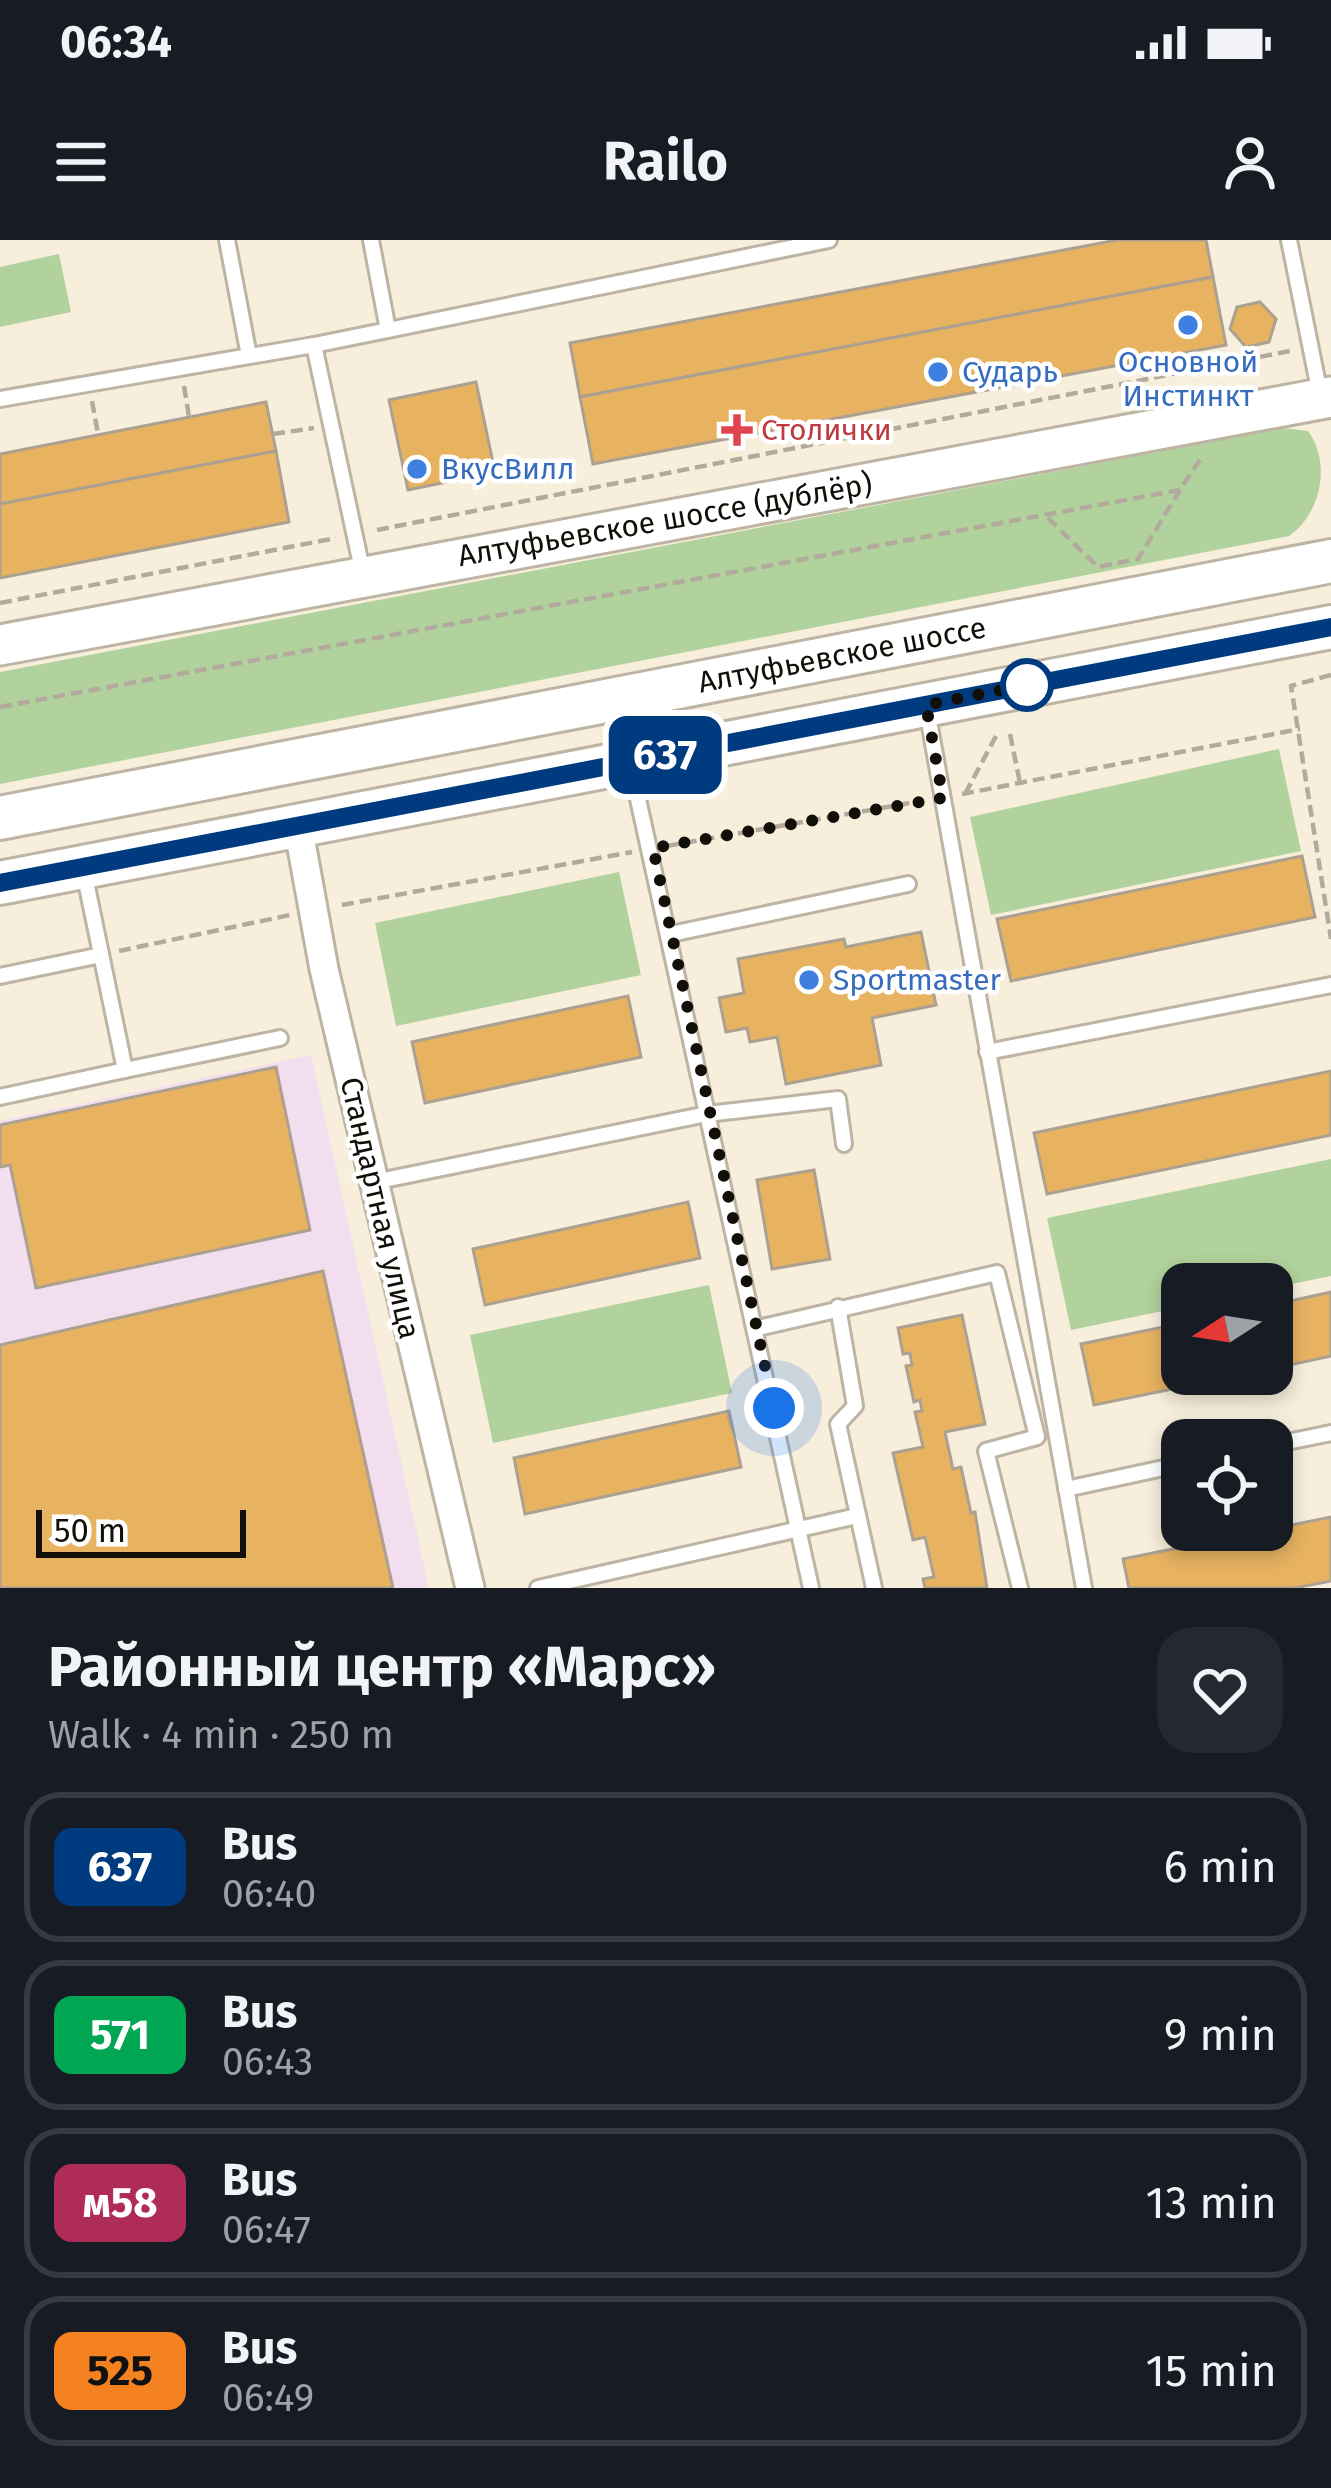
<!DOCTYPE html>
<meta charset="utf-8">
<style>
:root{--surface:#171b24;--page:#242831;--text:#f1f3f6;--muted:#9ea1a6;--line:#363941}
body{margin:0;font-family:"Fira Sans",sans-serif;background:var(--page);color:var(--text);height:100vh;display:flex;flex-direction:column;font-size:45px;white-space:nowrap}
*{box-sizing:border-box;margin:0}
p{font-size:39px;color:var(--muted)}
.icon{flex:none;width:66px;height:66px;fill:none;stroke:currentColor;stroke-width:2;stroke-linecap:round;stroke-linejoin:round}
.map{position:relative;height:1348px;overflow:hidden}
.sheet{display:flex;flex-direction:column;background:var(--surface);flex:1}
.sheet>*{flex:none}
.badge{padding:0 24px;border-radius:18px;font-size:42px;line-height:78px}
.needle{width:78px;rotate:258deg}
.fabs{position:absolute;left:1161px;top:1023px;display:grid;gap:24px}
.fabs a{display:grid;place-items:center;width:132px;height:132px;border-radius:24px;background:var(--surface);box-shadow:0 6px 18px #0003;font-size:60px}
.scale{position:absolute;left:36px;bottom:30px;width:210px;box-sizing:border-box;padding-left:12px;border:6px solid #120f09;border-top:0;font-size:33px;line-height:42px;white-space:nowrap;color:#120f09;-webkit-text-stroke:9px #fff;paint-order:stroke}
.you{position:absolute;width:60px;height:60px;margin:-30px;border:9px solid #fff;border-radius:50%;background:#1a73e8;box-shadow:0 0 0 18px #1a73e833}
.map>.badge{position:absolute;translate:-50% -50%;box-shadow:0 0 0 6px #fff}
.round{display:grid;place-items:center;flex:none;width:126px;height:126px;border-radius:36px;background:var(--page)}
.headline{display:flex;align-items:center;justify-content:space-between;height:204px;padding:0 48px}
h1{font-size:57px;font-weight:700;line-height:90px}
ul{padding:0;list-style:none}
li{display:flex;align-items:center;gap:36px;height:150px;margin:0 24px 18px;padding:0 24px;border:6px solid var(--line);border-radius:36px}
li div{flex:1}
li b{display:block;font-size:45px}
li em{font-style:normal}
li .badge{min-width:132px;font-weight:700;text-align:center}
.status{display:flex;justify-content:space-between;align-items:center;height:84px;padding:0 60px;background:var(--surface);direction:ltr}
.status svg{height:33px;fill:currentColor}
header{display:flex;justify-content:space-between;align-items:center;height:156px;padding:0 48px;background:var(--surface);font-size:54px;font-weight:700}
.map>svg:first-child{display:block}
.industrial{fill:#f2deef}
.green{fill:#b1d29c}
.building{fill:#e7b361;stroke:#aca191;stroke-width:3}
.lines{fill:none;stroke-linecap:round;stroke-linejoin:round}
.lane-casing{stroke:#bdb4a3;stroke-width:20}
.street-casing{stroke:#bdb4a3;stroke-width:33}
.secondary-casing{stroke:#bdb4a3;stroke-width:45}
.primary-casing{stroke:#bdb4a3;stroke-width:48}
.path{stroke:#b2aa9c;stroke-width:4.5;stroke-dasharray:12 6;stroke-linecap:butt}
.lane{stroke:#fff;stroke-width:14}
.street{stroke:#fff;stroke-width:27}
.secondary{stroke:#fff;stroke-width:39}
.primary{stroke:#fff;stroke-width:42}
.line-casing{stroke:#fff;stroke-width:27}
.line{stroke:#003b80;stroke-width:18}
.walk{stroke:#120f09;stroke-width:12;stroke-dasharray:0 21.6}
.shop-dot{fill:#3f7fe0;stroke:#fff;stroke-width:4.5}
.health-dot{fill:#e0444e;stroke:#fff;stroke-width:4.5}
.stop-dot{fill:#fff;stroke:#003b80;stroke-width:6}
.labels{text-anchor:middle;stroke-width:9;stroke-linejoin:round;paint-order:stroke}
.shop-label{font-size:30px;fill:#366cbe;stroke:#fff;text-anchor:start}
.health-label{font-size:30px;fill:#be3a42;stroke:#fff;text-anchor:start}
.street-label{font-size:30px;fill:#120f09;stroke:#fff}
</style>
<div class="status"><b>06:34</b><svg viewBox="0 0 49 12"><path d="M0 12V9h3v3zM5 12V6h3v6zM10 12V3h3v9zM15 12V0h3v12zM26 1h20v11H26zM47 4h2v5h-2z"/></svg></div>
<header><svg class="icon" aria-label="menu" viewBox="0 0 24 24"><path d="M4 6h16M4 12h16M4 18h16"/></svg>Railo<svg class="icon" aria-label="person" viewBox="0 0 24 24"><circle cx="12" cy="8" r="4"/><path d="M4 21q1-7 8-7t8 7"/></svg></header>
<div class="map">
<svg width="1331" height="1348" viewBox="0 0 1331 1348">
<rect width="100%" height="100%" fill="#f8eedc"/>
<path class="industrial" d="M311 815 429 1348H0V881Z"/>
<g class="green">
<path d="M59 14 71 72 0 87V27Z"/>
<path d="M1283 188 1308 191C1331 222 1322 273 1289 296L0 544V432Z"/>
<path d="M1279 509 1301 611 991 675 970 577Z"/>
<path d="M619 632 641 735 396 786 375 683Z"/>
<path d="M1331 919V1036L1272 1048 1182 1044V1067L1071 1090 1047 978Z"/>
<path d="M709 1045 732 1153 493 1203 470 1095Z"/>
</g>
<g class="building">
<path d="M1117 0H1206L1213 37 580 157 570 103Z"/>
<path d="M1213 37 1226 105 593 224 580 157Z"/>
<path d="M1260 62 1276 79 1269 102 1246 107 1230 89 1237 67Z"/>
<path d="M476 142 495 232 408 250 389 160Z"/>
<path d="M266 162 276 211 0 264V214Z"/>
<path d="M276 211 289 282 0 338V264Z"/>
<path d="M1302 616 1315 677 1011 741 997 679Z"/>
<path d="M921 692 936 765 872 778 881 825 786 844 777 797 750 802 747 788 726 792 719 758 744 753 738 719 844 699 846 707Z"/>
<path d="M628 756 641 817 425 863 412 802Z"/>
<path d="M276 827 310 990 36 1048 10 925 0 927V885Z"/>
<path d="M1331 831V895L1047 954 1034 893Z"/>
<path d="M814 930 830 1019 772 1029 757 940Z"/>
<path d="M688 962 700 1018 485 1065 473 1009Z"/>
<path d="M323 1031 393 1348H0V1105Z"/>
<path d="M1331 1052V1116L1272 1129V1065Z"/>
<path d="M962 1075 985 1184 945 1192 953 1229 961 1227 971 1273 975 1272 987 1348H925L923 1339 934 1337 925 1297 913 1300 893 1213 923 1207 915 1172 922 1171 920 1160 914 1162 906 1126 912 1125 910 1113 903 1114 898 1088Z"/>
<path d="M1182 1083V1134H1246L1094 1165 1081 1104Z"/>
<path d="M729 1171 741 1227 525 1274 514 1218Z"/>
<path d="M1331 1277V1341L1295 1348H1129L1123 1319Z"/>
</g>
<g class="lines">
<defs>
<g id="lane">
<path d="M227 0 249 116"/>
<path d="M1289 0 1320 154"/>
<path d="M388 90 829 0"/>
<path d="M314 105 388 90 371 0"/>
<path d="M0 159 314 105 363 334"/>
<path d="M927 470 1084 1348"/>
<path d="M631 527 811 1348"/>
<path d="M84 632 125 830 280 798"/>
<path d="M671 694 908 644"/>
<path d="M0 736 101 715"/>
<path d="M987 812 1331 745"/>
<path d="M0 857 125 830"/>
<path d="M374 942 707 874 838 859 844 904"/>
<path d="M838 1067 855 1166 838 1184 874 1348"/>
<path d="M758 1088 997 1033 1037 1197 986 1211 1020 1348"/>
<path d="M1272 1205 1331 1193"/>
<path d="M1066 1249 1182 1224"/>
<path d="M538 1348 857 1276"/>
</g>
<path id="street" d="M298 586 324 729 470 1348"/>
<path id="secondary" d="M0 405 1331 157"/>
<g id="primary">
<path d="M0 578 1331 321"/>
<path d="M0 643 1331 387"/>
</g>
</defs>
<use href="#lane" class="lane-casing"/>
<use href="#street" class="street-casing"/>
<use href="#secondary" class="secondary-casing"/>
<use href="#primary" class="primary-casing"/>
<g class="path">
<path d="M184 146 189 177"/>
<path d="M92 161 98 194"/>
<path d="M273 194 314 188"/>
<path d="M1048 278 1098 327 1138 319 1180 250"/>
<path d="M377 290 1290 111"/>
<path d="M0 363 336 298"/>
<path d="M1331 435 1291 446 1331 699"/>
<path d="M0 467 1180 250 1203 215"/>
<path d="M1010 494 1020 543"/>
<path d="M962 554 1300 489"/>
<path d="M965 554 996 496"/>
<path d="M667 606 921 561"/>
<path d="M342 665 632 612"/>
<path d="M119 711 290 675"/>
</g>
<use href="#lane" class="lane"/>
<use href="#street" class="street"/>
<use href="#secondary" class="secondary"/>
<use href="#primary" class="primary"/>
</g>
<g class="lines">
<defs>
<path id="line" d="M0 643 1331 387"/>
</defs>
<use href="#line" class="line-casing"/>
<use href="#line" class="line"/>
<path class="walk" d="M774 1168 653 608 943 558 926 465 1027 445"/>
</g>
<g class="shop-dot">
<circle cx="1188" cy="85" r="12"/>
<circle cx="938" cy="132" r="12"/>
<circle cx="417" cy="229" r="12"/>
<circle cx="809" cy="740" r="12"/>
</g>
<path class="health-dot" d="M731 172h12v12h12v12h-12v12h-12v-12h-12v-12h12z"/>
<circle class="stop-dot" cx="1027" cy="445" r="24"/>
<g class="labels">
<g class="shop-label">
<text x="1188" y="132" text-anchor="middle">Основной<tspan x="1188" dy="34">Инстинкт</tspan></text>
<text x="962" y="142">Сударь</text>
<text x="441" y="239">ВкусВилл</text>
<text x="833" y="750">Sportmaster</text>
</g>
<g class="health-label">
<text x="761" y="200">Столички</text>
</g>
<g class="street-label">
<text transform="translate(665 280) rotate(-10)" y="10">Алтуфьевское шоссе (дублёр)</text>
<text transform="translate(842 415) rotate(-11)" y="10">Алтуфьевское шоссе</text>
<text transform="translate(380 968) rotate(77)" y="10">Стандартная улица</text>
</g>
</g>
</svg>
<div class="fabs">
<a><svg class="needle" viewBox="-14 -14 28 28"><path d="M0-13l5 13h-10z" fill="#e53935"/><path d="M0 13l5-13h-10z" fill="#9ea1a6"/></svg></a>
<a><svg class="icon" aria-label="locate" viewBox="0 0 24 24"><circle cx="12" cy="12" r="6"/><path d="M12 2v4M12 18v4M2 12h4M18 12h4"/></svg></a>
</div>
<div class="scale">50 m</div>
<div class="you" style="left:774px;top:1168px"></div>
<b class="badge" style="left:665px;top:515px;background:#003b80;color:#fff">637</b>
</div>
<section class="sheet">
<div class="headline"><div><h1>Районный центр «Марс»</h1><p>Walk · 4 min · 250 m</p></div><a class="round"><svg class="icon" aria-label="heart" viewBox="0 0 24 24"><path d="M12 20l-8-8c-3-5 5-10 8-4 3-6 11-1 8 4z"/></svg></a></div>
<ul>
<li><span class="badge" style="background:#003b80;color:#fff">637</span><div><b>Bus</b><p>06:40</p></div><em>6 min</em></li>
<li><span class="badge" style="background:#00a651;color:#fff">571</span><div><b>Bus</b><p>06:43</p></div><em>9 min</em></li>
<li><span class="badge" style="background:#af2b58;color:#fff">м58</span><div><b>Bus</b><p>06:47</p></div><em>13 min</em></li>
<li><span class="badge" style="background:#f58220;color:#111">525</span><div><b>Bus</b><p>06:49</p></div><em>15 min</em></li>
</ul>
</section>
